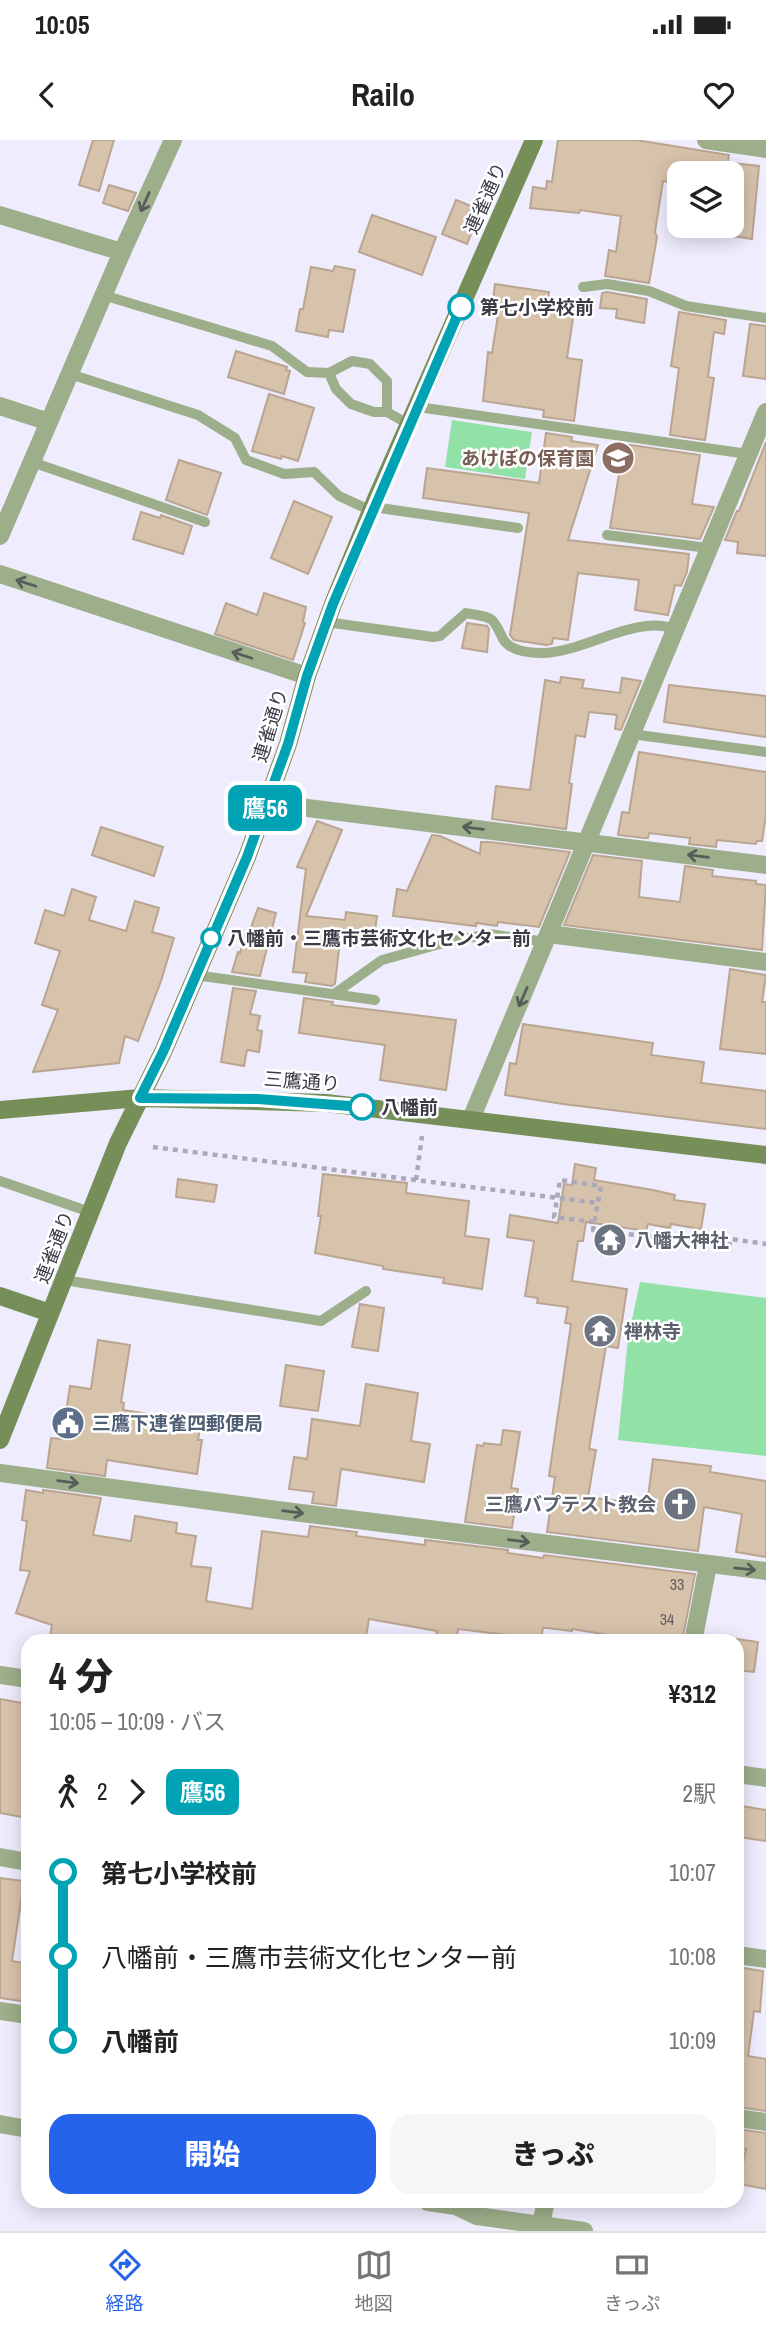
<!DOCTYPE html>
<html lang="ja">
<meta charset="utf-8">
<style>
:root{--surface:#fff;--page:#f6f6f6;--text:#222;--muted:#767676;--line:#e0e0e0;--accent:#2563eb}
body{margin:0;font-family:"Archivo Narrow","Noto Sans JP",sans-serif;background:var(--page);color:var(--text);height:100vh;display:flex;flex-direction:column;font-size:26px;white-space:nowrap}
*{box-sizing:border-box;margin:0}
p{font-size:23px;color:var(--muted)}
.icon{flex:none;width:38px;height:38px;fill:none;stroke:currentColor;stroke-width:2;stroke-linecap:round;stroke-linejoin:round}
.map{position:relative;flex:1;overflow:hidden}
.drawer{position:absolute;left:21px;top:1494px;width:723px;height:574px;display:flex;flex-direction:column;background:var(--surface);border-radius:21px;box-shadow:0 4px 18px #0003}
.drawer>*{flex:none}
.badge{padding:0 14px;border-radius:10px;font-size:24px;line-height:46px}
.fabs{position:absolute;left:667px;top:21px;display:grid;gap:14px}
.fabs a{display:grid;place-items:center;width:77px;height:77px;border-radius:14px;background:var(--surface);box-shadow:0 4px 18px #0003;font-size:35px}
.map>.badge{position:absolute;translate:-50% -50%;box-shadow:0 0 0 4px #fff}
.legs{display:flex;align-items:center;gap:10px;height:77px;padding:0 28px;font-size:23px}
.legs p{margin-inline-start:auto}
.headline{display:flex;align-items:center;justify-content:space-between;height:119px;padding:0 28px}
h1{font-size:38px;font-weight:800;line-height:52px}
.cta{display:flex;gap:14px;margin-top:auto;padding:14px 28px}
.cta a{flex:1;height:80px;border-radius:21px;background:var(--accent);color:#fff;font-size:28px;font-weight:800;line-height:80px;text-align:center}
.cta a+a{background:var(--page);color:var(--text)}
ul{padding:0 28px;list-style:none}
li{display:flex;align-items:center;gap:24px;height:84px;font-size:26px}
li i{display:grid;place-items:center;width:10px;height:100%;margin:0 9px;background:currentColor}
li i::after{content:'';width:18px;height:18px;margin:-9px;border:5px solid;border-radius:50%;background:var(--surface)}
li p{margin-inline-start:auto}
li:first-child i{background:linear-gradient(#0000 50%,currentColor 0)}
li:last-child i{background:linear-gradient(currentColor 50%,#0000 0)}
.status{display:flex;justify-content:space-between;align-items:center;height:49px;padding:0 35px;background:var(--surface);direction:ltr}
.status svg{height:19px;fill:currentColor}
header{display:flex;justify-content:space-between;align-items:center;height:91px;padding:0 28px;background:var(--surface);font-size:32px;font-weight:800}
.menu{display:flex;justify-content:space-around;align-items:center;height:98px;border-top:2px solid var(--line);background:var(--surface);font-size:19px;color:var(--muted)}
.menu a{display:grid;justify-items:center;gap:4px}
.menu .on{color:var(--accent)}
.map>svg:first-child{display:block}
.green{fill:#92e2a8}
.building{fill:#d7c2ac;stroke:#b9a590;stroke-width:2}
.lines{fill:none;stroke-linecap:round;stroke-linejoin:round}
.path{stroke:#aba8b7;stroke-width:4.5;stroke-dasharray:5 5;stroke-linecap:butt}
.service{stroke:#9dae8a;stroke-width:10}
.minor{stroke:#9dae8a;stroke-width:18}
.tertiary{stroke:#9dae8a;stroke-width:18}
.secondary{stroke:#768e58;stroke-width:18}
.oneway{stroke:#595d5a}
.line-1-casing{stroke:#fff;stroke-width:16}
.line-1{stroke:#00a3b4;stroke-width:10}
.stop-1-dot{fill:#fff;stroke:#00a3b4;stroke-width:3.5}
.labels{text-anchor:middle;stroke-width:5;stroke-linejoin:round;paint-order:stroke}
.number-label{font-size:16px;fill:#635c5f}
.street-label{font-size:19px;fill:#3c3a45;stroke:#fff}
.stop-label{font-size:19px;font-weight:bold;fill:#3c3a45;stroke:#fff;text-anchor:start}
.education-label{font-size:19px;font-weight:bold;fill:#785e54;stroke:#fff;text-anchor:end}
.worship-label{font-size:19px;font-weight:bold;fill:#5b616d;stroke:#fff;text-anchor:start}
.service-label{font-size:19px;font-weight:bold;fill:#4e5e75;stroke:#fff;text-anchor:start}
</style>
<div class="status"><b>10:05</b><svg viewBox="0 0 49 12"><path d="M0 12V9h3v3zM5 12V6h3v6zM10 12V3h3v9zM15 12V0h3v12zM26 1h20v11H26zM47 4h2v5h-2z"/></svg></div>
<header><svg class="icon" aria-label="back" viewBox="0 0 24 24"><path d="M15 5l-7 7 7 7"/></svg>Railo<svg class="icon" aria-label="heart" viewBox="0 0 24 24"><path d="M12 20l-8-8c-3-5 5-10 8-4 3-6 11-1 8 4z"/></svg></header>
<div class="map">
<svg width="766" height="2091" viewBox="0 0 766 2091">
<rect width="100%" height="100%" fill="#efecfd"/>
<g class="green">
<path d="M452 280 532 292 525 339 445 327Z"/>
<path d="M640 1142 766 1158V1316L618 1300 628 1198Z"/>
</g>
<g class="building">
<path d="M93 0H114L99 51 79 45Z"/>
<path d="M558 0H636L729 15 726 33H679V43L663 41 655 92 657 97 649 143 605 136 609 110 616 112 621 76 580 70 579 73 530 68 533 47 546 49 547 41 552 42Z"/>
<path d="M732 23 759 26 752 99 732 96Z"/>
<path d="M109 45 136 53 128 71 103 63Z"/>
<path d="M456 60 481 70 467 104 442 94Z"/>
<path d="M372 75 436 97 422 135 359 112Z"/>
<path d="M335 126 355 130 343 192 329 190 328 197 296 191 300 169H303L311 127 333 131Z"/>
<path d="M495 144 549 152 548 161 575 165 567 218 582 220 574 281 543 277 544 270 483 261 488 212 492 213 499 169 492 168Z"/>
<path d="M607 152 647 159 644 183 616 178 617 169 600 168 602 153Z"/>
<path d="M679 172 726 180 724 194 714 192 708 237 714 238 705 300 670 295 679 228 671 226Z"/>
<path d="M750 184 766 186V239L743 236Z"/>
<path d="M236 211 287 227 286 230 290 231 284 254 228 237Z"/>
<path d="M269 254 314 268 298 321 282 316 281 319 252 311Z"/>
<path d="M546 293 572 297 571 301 598 305 568 400 689 414 687 432 681 446 675 445 668 475 635 470 639 440 578 433 568 500 553 498 552 504 546 505 514 500 510 495 529 373 423 358 427 328 539 343Z"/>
<path d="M766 302V416L737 413 738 402 725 400 737 371H739Z"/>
<path d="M624 304 700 315 692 364 714 367 700 399 610 388Z"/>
<path d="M179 320 221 333 207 375 166 360Z"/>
<path d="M294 361 332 377 308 434 271 418Z"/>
<path d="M141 372 160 378 161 375 192 386 183 414 133 399Z"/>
<path d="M264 453 306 467 303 482 305 483 293 520 215 494 226 463 257 475Z"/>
<path d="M467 483 487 486 489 489 487 512 462 508Z"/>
<path d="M561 537 584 540 582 548 620 553 622 538 641 541 621 590 615 589 617 575 589 572 585 597 576 595 569 643 572 644 566 689 492 679 496 646 530 650 545 540 560 543Z"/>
<path d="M669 545 766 556V597L664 582Z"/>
<path d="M639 612 766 632V675L762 701H757L756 704 717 700 716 707 689 704 690 698 649 693 648 698H644L618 695 622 672 629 673Z"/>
<path d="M317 681 342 690 306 776 345 780 346 772 377 776 373 804 340 800 335 844 332 846 305 842 307 833 293 832 306 729 297 727Z"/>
<path d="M101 687 163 707 154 736 92 715Z"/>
<path d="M432 695 440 696 480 714 481 702H489L570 712 539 787 498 782 497 786 476 783V786L393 776 397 749 407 751Z"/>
<path d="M593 715 642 721 639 757 680 762 685 726 713 730 712 736 756 741V744L766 745 762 810 564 785Z"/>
<path d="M72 749 96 757 89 780 126 791 135 761 159 768 152 792 174 798 161 841 138 901 125 896 119 923 33 932 58 870 42 865 60 811 35 803 45 770 64 776Z"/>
<path d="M258 768 276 773 260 836 232 832 238 812 240 813 246 792 249 793Z"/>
<path d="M730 829 766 835 762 862H766V914L720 909Z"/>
<path d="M233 848 256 851 250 874 260 876 257 890 262 891 259 912 247 910 244 926 221 922Z"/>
<path d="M304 858 333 862 332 865 456 880 446 950 380 940 385 905 299 893Z"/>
<path d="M523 884 653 903 651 915 704 922 701 943 766 951V989L563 964 505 955 510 923 516 924Z"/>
<path d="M575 1024 596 1028 594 1040 653 1050 675 1055 674 1060 705 1064 701 1089 671 1084 670 1088 648 1084 646 1091 586 1082 583 1101H578L572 1141 627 1149 618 1208 606 1206 589 1309 596 1310 588 1357 647 1365 653 1319 711 1326 710 1332 766 1341V1417L736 1412 742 1374 704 1367 698 1411 547 1392 555 1337 549 1336 571 1184 565 1183 568 1167 537 1163 538 1158 525 1156 534 1101 507 1097 510 1075 558 1083 564 1044 572 1045Z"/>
<path d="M323 1034 407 1043 406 1053 469 1061 465 1096 489 1099 482 1149 443 1143 444 1138 383 1129V1126L315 1113 321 1076H318Z"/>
<path d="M178 1039 217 1045 214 1062 176 1057Z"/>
<path d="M360 1164 384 1168 378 1211 352 1207Z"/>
<path d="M98 1200 130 1205 121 1262 124 1263 123 1270 201 1282 198 1300H202L197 1334 107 1320 105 1336 47 1328 51 1298 62 1299 70 1246 91 1249Z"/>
<path d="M286 1225 324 1231 318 1271 280 1266Z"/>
<path d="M366 1244 418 1253 411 1301 430 1304 424 1342 341 1329 336 1366 312 1363 314 1352 289 1349 294 1317 307 1319 312 1279 360 1286Z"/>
<path d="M503 1290 520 1292 511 1348 518 1349 512 1388 465 1382 477 1305 483 1306 484 1303 501 1305Z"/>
<path d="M26 1350 43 1353V1350L101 1358 93 1395 131 1401 135 1376 177 1383 176 1393 196 1396 191 1426 211 1428 206 1461 252 1469 262 1391 308 1397 310 1386 357 1392 356 1396 425 1405V1400L508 1410V1413L543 1418 544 1415 695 1434 682 1502H631L608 1498 609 1495 572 1489V1491L547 1488H543L541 1499 458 1489 456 1502H435L437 1491 369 1479 365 1502H49L52 1485 16 1473 30 1431 20 1430 27 1381 22 1380Z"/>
<path d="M737 1499 758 1502 754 1532 737 1530Z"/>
<path d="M0 1559 28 1564V1678L0 1673Z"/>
<path d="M742 1666 766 1670V1701L738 1697Z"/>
<path d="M0 1738 24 1741 12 1821 28 1824V1862L0 1858Z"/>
<path d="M737 1827 763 1831 760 1872 754 1871 748 1916 766 1919V1971L737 1967Z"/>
<path d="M737 1989 766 1993V2049L739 2044 746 2009H737Z"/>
</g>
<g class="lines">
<g class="path">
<path d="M153 1007 598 1063"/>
<path d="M416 1040 422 996"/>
<path d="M594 1082 554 1077 560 1040 601 1046 593 1090 729 1106 731 1099 766 1104"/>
</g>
<g class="service">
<path d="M583 147 607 144 649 151 686 166 766 178"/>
<path d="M103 155 272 206 307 232 329 233 336 249 351 264 374 272H387L410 285"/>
<path d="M329 233 352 221 370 224 387 241V272"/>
<path d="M70 234 198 275 235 298 246 320 284 334 314 332 339 356 372 371"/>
<path d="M418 267 748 314"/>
<path d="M32 322 205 382"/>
<path d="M373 367 518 388"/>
<path d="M607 395 708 408"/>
<path d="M326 482 433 497 440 496 466 473C474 475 486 475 492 480 497 485 500 493 503 499 510 511 529 513 542 513 583 513 636 474 674 489"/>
<path d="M631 594 766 612"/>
<path d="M195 835 375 860"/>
<path d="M334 854 382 820 447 802 489 794 546 802"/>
<path d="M0 1041 90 1072"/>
<path d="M64 1140 321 1181 366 1151"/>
</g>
<g class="minor">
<path d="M706 0 766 9"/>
<path d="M0 75 122 112"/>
<path d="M0 266 49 282"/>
<path d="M0 396 122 112 173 0"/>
<path d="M0 434 307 536"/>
<path d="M267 663 766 725"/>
<path d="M549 794 766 822"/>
<path d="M471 979 766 272"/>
<path d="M0 1333 277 1370 766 1431"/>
<path d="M693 1502 708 1425"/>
<path d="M0 1717 28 1722"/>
<path d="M737 1815 766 1819"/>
<path d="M0 1871 28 1875"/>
<path d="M737 1978 766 1982"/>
<path d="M0 1984 28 1989"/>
<path d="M428 2062 456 2066 477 2076 584 2091"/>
<path d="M539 2091 546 2062"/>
</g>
<g class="tertiary">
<path d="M0 1535 28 1539"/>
<path d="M737 1634 766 1638"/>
</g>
<g class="secondary">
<path d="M0 970 140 958 326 963 766 1015"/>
<path d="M0 1156 50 1173"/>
<path d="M0 1300 118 1003 163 912 247 717 288 604 307 536 333 464 376 359 534 0"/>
</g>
</g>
<defs><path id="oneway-shaft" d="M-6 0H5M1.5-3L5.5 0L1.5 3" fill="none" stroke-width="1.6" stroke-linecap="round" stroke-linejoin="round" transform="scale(1.75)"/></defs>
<g class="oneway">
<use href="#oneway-shaft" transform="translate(145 62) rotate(114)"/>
<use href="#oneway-shaft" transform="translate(26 443) rotate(-162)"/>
<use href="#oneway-shaft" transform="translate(242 515) rotate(-162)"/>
<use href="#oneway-shaft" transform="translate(473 688) rotate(-173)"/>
<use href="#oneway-shaft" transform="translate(698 716) rotate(-173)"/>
<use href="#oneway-shaft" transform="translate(523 857) rotate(113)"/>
<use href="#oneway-shaft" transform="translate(68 1342) rotate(8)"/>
<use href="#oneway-shaft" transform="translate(293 1372) rotate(7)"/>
<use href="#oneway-shaft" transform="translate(519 1401) rotate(7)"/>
<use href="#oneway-shaft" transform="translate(745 1429) rotate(6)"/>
</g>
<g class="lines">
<defs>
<path id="line-1" d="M362 967 258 959 140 958 163 912 247 717 288 604 307 536 333 464 461 167"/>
</defs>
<use href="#line-1" class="line-1-casing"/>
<use href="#line-1" class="line-1"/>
</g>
<defs>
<symbol id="school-disc" viewBox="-11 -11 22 22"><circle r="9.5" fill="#8d6e63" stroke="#fff"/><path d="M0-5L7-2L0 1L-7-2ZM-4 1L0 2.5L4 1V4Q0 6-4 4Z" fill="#fff"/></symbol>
<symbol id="temple-disc" viewBox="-11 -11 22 22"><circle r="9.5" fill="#6b7280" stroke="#fff"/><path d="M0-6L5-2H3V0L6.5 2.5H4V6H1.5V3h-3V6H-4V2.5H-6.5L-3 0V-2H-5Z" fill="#fff"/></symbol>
<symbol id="civic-disc" viewBox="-11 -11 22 22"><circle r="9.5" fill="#5c6f8a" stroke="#fff"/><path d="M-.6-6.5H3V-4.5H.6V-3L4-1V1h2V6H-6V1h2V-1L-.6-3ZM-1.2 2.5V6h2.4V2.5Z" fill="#fff"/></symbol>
<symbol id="church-disc" viewBox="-11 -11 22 22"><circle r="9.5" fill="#6b7280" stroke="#fff"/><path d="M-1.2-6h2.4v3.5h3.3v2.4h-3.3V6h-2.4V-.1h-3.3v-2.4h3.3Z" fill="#fff"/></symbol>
</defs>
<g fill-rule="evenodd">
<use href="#school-disc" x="599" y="299" width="38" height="38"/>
<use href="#temple-disc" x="591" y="1081" width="38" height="38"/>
<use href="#temple-disc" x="581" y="1172" width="38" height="38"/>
<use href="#civic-disc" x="49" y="1264" width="38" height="38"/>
<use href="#church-disc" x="661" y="1345" width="38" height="38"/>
</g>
<g class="stop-1-dot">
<circle cx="461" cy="167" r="12"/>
<circle cx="211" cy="798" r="9"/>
<circle cx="362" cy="967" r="12"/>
</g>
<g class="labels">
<g class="number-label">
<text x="677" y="1450">33</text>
<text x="667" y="1485">34</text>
</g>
<g class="street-label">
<text transform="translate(485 58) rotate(-66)" y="7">連雀通り</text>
<text transform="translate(270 585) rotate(-73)" y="7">連雀通り</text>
<text transform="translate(302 941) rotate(4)" y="7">三鷹通り</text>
<text transform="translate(54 1107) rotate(-69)" y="7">連雀通り</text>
</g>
<g class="stop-label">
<text x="480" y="174">第七小学校前</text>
<text x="227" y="805">八幡前・三鷹市芸術文化センター前</text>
<text x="381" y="974">八幡前</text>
</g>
<g class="education-label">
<text x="594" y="325">あけぼの保育園</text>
</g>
<g class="worship-label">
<text x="634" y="1107">八幡大神社</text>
<text x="624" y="1198">禅林寺</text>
<text x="656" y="1371" text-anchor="end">三鷹バプテスト教会</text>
</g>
<g class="service-label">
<text x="92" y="1290">三鷹下連雀四郵便局</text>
</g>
</g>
</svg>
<div class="fabs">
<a><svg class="icon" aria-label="layers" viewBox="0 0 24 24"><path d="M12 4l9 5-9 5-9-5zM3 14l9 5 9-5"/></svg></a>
</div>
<b class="badge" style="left:265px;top:668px;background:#00a3b4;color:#fff">鷹56</b>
<section class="drawer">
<div class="headline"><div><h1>4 分</h1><p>10:05 – 10:09 · バス</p></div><b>¥312</b></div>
<div class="legs"><svg class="icon" aria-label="walk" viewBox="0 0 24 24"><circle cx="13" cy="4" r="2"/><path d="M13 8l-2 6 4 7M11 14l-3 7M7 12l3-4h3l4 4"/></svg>2<svg class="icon" aria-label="forward" viewBox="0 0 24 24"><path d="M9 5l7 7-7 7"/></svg><b class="badge" style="background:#00a3b4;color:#fff">鷹56</b><p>2駅</p></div>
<ul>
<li><i style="color:#00a3b4"></i><b>第七小学校前</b><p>10:07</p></li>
<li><i style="color:#00a3b4"></i><span>八幡前・三鷹市芸術文化センター前</span><p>10:08</p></li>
<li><i style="color:#00a3b4"></i><b>八幡前</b><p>10:09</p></li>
</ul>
<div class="cta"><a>開始</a><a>きっぷ</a></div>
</section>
</div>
<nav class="menu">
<a class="on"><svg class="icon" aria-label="directions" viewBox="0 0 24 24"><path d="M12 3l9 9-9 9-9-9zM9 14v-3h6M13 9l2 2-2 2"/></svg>経路</a>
<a><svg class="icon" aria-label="map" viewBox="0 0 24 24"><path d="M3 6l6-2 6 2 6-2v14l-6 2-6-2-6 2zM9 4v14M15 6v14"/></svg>地図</a>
<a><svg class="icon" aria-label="tickets" viewBox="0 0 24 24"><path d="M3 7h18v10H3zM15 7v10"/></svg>きっぷ</a>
</nav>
